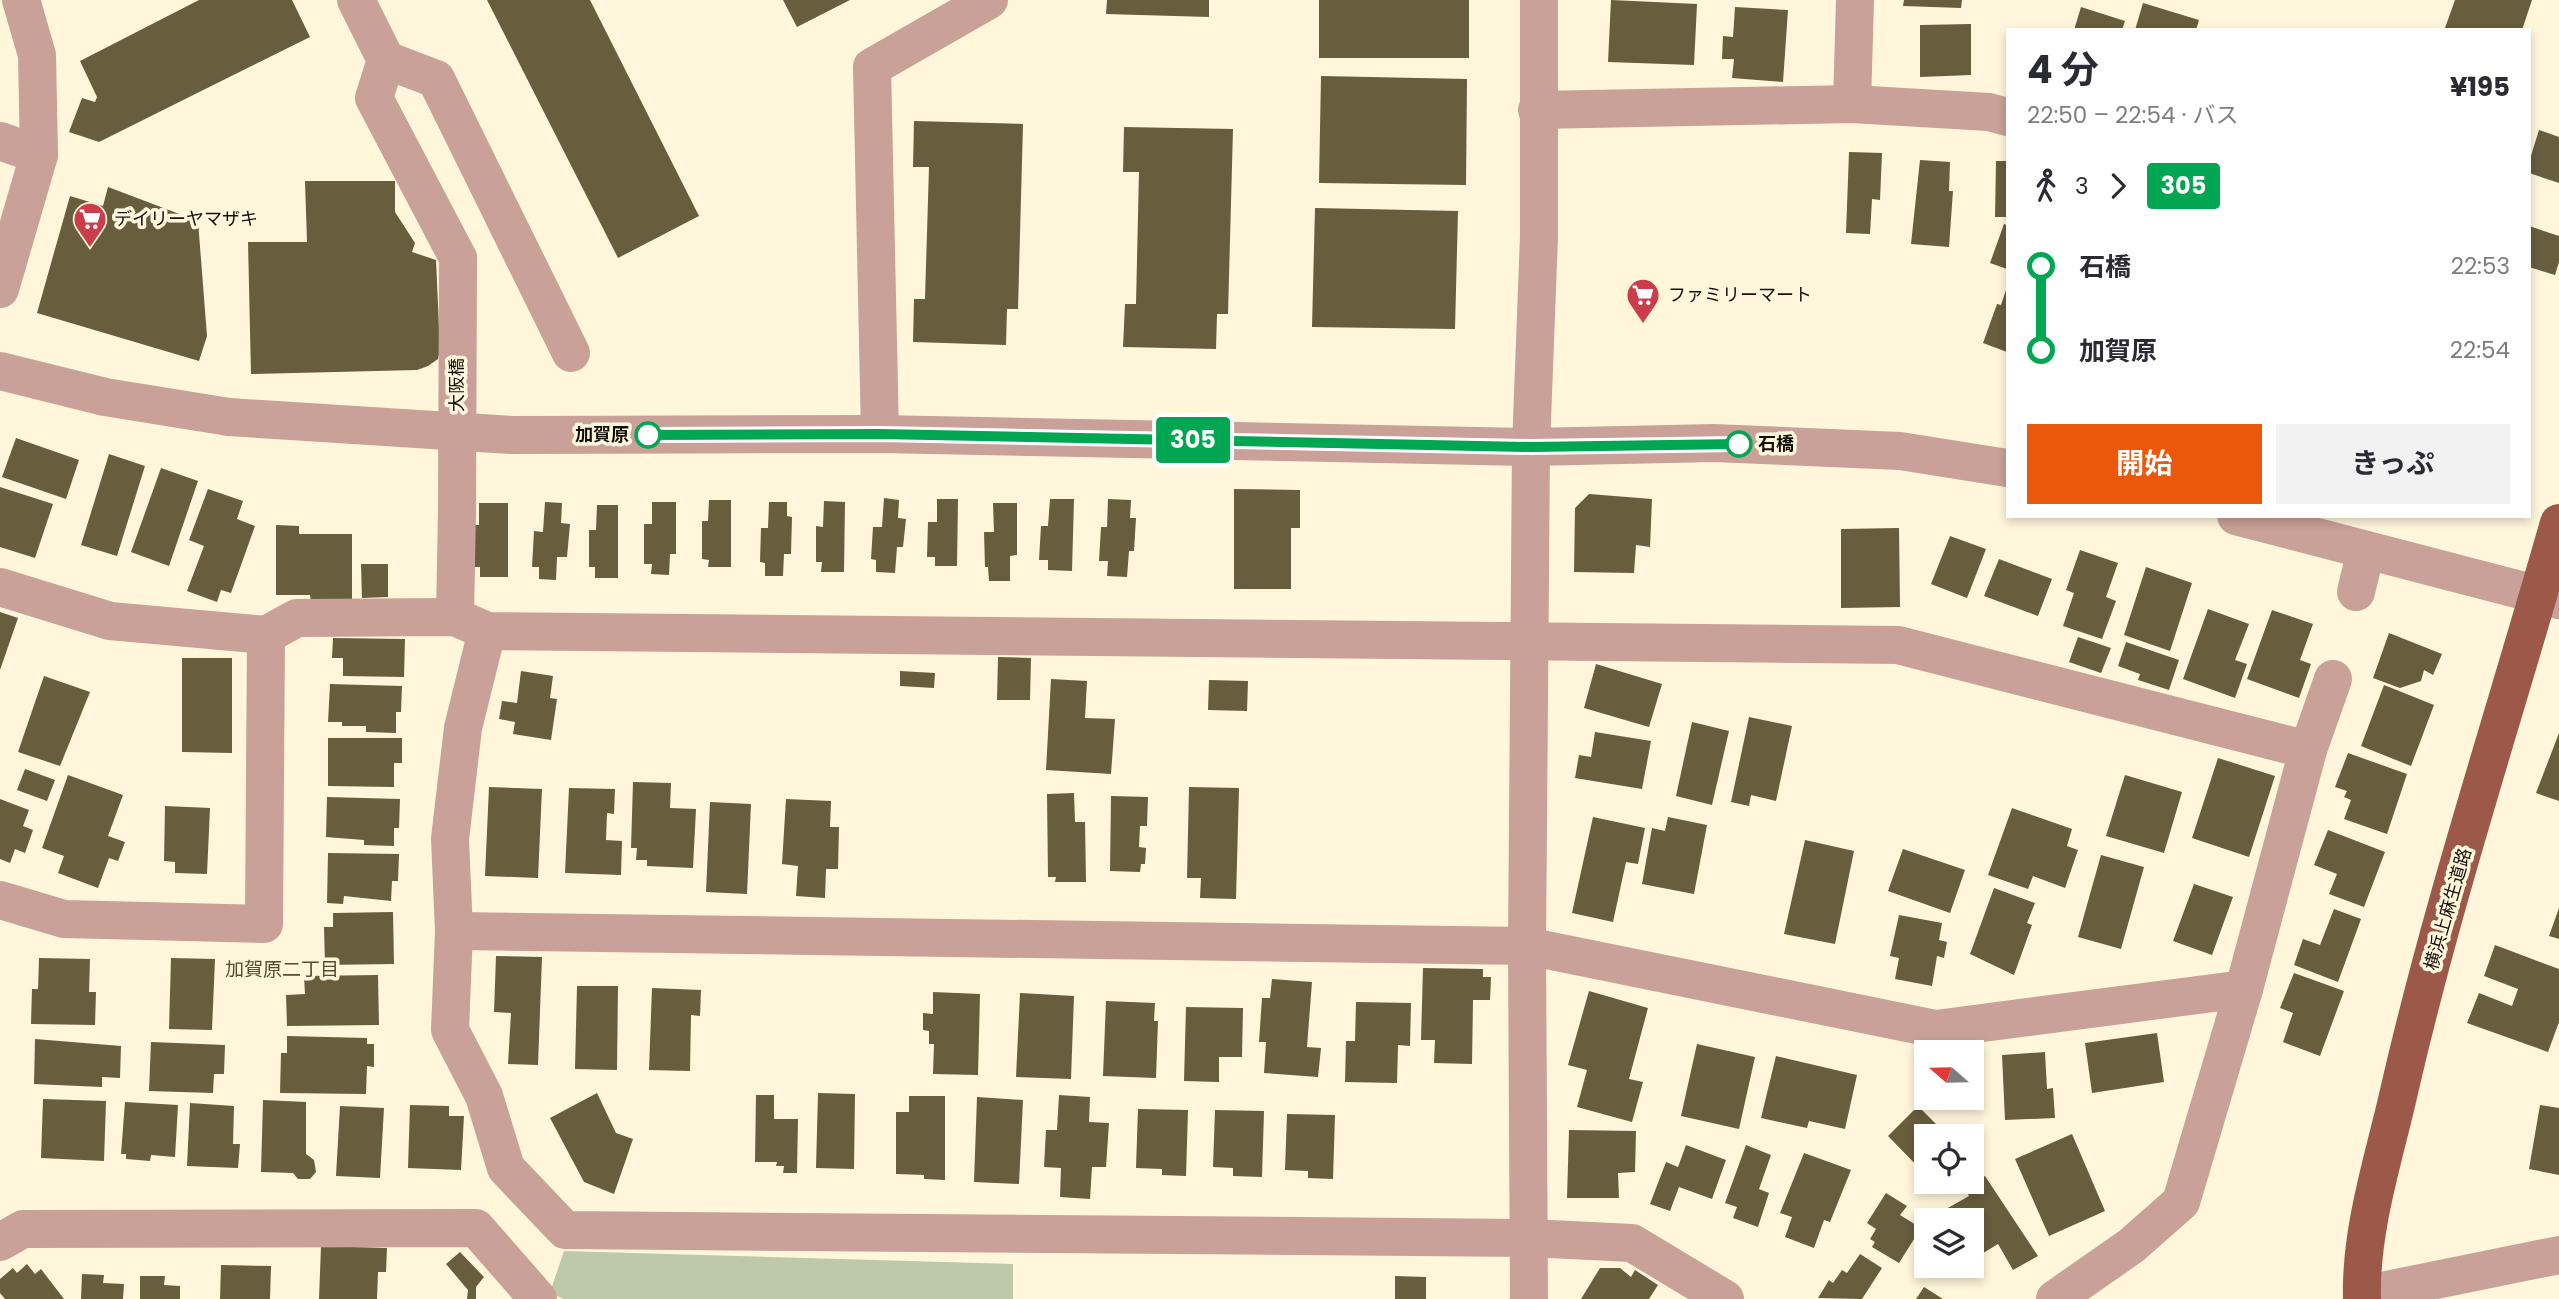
<!DOCTYPE html>
<html lang="ja">
<meta charset="utf-8">
<style>
:root{--surface:#fff;--page:#f2f2f3;--text:#2b2b33;--muted:#7c7c81;--accent:#ea580c}
body{margin:0;font-family:Poppins,"Noto Sans JP",sans-serif;background:var(--page);color:var(--text);height:100vh;display:flex;flex-direction:column;font-size:26px;white-space:nowrap}
*{box-sizing:border-box;margin:0}
p{font-size:23px;color:var(--muted)}
.icon{flex:none;width:38px;height:38px;fill:none;stroke:currentColor;stroke-width:2;stroke-linecap:round;stroke-linejoin:round}
.map{position:relative;flex:1;overflow:hidden}
.details{position:absolute;left:2006px;top:28px;width:525px;height:490px;display:flex;flex-direction:column;background:var(--surface);border-radius:0px;box-shadow:0 4px 10px #0003}
.details>*{flex:none}
.badge{padding:0 14px;border-radius:5px;font-size:24px;line-height:46px}
.needle{width:46px;rotate:290deg}
.buttons{position:absolute;left:1914px;top:1040px;display:grid;gap:14px}
.buttons a{display:grid;place-items:center;width:70px;height:70px;border-radius:0px;background:var(--surface);box-shadow:0 4px 10px #0003;font-size:35px}
.map>.badge{position:absolute;translate:-50% -50%;box-shadow:0 0 0 4px #fff}
.legs{display:flex;align-items:center;gap:10px;height:77px;padding:0 21px;font-size:23px}
.legs p{margin-inline-start:auto}
.summary{display:flex;align-items:center;justify-content:space-between;height:119px;padding:0 21px}
h1{font-size:38px;font-weight:700;line-height:52px}
.action{display:flex;gap:14px;margin-top:auto;padding:14px 21px}
.action a{flex:1;height:80px;border-radius:0px;background:var(--accent);color:#fff;font-size:28px;font-weight:700;line-height:80px;text-align:center}
.action a+a{background:var(--page);color:var(--text)}
ul{padding:0 21px;list-style:none}
li{display:flex;align-items:center;gap:24px;height:84px;font-size:26px}
li i{display:grid;place-items:center;width:10px;height:100%;margin:0 9px;background:currentColor}
li i::after{content:'';width:18px;height:18px;margin:-9px;border:5px solid;border-radius:50%;background:var(--surface)}
li p{margin-inline-start:auto}
li:first-child i{background:linear-gradient(#0000 50%,currentColor 0)}
li:last-child i{background:linear-gradient(currentColor 50%,#0000 0)}
.map>svg:first-child{display:block}
.green{fill:#bdc9a9}
.building{fill:#685d3d}
.lines{fill:none;stroke-linecap:round;stroke-linejoin:round}
.minor{stroke:#c9a198;stroke-width:38}
.major{stroke:#9c594a;stroke-width:38}
.minor-bridge{stroke:#c9a198;stroke-width:38}
.line-1-casing{stroke:#fff;stroke-width:16}
.line-1{stroke:#00a651;stroke-width:10}
.stop-1-dot{fill:#fff;stroke:#00a651;stroke-width:3.5}
.labels{text-anchor:middle;stroke-width:7;stroke-linejoin:round;paint-order:stroke}
.poi-label{font-size:18px;fill:#120f06;stroke:#fff6db;text-anchor:start}
.street-label{font-size:18px;fill:#120f06;stroke:#fff6db}
.stop-label{font-size:18px;font-weight:bold;fill:#120f06;stroke:#fff6db;text-anchor:end}
.neighbourhood-label{font-size:19px;fill:#534c36;stroke:#fff6db}
</style>
<div class="map">
<svg width="2559" height="1299" viewBox="0 0 2559 1299">
<rect width="100%" height="100%" fill="#fff6db"/>
<path class="green" d="M564 1251 1013 1264V1299H563L550 1292Z"/>
<g class="building">
<path d="M199 0H292L310 37 99 142 69 132 82 98 95 102 97 97 80 61Z"/>
<path d="M487 0H590L699 216 618 258Z"/>
<path d="M783 0H850L797 27Z"/>
<path d="M1107 0H1209V17L1106 14Z"/>
<rect x="1319" y="0" width="150" height="58"/>
<path d="M1611 0 1697 4 1694 65 1608 62Z"/>
<path d="M1904 0H1962L1961 8 1903 6Z"/>
<path d="M2455 0H2532L2522 30H2450L2445 28Z"/>
<path d="M2143 3 2199 20 2196 30H2135Z"/>
<path d="M1735 7 1788 10 1783 82 1732 78 1734 59H1722L1723 36 1733 37Z"/>
<path d="M2081 7 2125 21 2122 30H2074Z"/>
<path d="M1971 24V75L1920 77V25Z"/>
<path d="M1321 76 1467 79 1466 185 1319 183Z"/>
<path d="M914 121 1023 124 1018 309H1007L1006 345 913 342 914 299H925L929 167H913Z"/>
<path d="M1124 127 1233 129 1228 314H1217L1216 349 1123 347 1125 304H1136L1139 172H1123Z"/>
<path d="M2539 130 2559 137V183L2529 173V162Z"/>
<path d="M1849 152 1882 153 1880 200 1872 199 1870 234 1846 233Z"/>
<path d="M1920 160 1950 162 1949 191H1953L1949 247 1911 244Z"/>
<path d="M1996 161H2007V217H1995Z"/>
<path d="M305 181H395V212L415 243 412 252 436 260 440 350 438 359 428 366 417 370 251 374 248 242H307Z"/>
<path d="M108 187 198 221 207 336 199 361 37 313 70 196 103 206Z"/>
<path d="M1315 208 1458 211 1455 329 1312 327Z"/>
<path d="M2004 224 2007 225V269L1990 263Z"/>
<path d="M2529 226 2559 236V262L2555 275 2529 267Z"/>
<path d="M2007 287V352L1983 343 1997 304 2001 305Z"/>
<path d="M16 438 79 460 66 499 2 477Z"/>
<path d="M109 454 145 466 117 556 81 545Z"/>
<path d="M161 468 198 481 169 566 131 552Z"/>
<path d="M0 487 53 504 35 558 0 547Z"/>
<path d="M208 489 243 501 237 519 255 526 231 593 221 590 217 602 187 591 204 546 189 540Z"/>
<path d="M1234 489 1300 490V528H1291V589H1234Z"/>
<path d="M1589 494 1652 499 1650 547 1636 545 1634 573 1574 572 1575 508Z"/>
<path d="M884 498 899 500 898 518 906 519 903 547H897L895 573 876 572V560L871 559 873 527H882Z"/>
<path d="M937 499H958L957 566H935V557H927L928 522H937Z"/>
<path d="M1050 499H1074L1072 571 1048 570V560H1039L1041 526H1048Z"/>
<path d="M1108 499 1131 500 1130 518H1136L1134 551H1129L1127 577 1107 576 1108 561H1099L1101 527H1107Z"/>
<path d="M709 500H731V567H708L709 560 702 559V521H708Z"/>
<path d="M824 501 845 502 844 572H821L822 562H816V526L823 527Z"/>
<path d="M545 502 562 503 561 523 570 524 567 557H557L556 580 539 579V567H532L534 531 543 532Z"/>
<path d="M652 502H676V554H670L669 575 651 574 652 564H644V524H652Z"/>
<path d="M769 502H787V516L792 517 791 554H784L783 576H765V563L760 562 761 528H768Z"/>
<path d="M479 503H508V577H480V567H473V525H479Z"/>
<path d="M993 503H1017V555L1010 556V581H989L988 567H985L984 532H994Z"/>
<path d="M597 505H618V578H595V567H589V530H596Z"/>
<path d="M276 525 299 526V534H352V601H311L310 595H276Z"/>
<path d="M1899 528 1900 607 1841 608V529Z"/>
<path d="M1950 536 1986 549 1967 598 1931 584Z"/>
<path d="M2080 550 2118 563 2106 597 2116 601 2102 639 2063 626 2074 593 2066 590Z"/>
<path d="M1999 559 2052 579 2038 616 1984 596Z"/>
<path d="M361 564H388V597L362 598Z"/>
<path d="M2146 567 2192 583 2170 651 2124 635Z"/>
<path d="M2208 609 2249 624 2235 660 2247 664 2235 698 2183 679Z"/>
<path d="M2272 610 2313 624 2300 660 2311 664 2299 698 2247 679Z"/>
<path d="M0 612 18 618 0 670Z"/>
<path d="M2389 633 2442 654 2433 675 2424 670 2421 681 2400 688 2373 678Z"/>
<path d="M2078 637 2111 648 2101 673 2069 662Z"/>
<path d="M333 638 405 639 404 677 343 676V658H332Z"/>
<path d="M2126 642 2179 660 2169 690 2138 680 2140 674 2118 666Z"/>
<path d="M998 657 1031 658 1030 700H997Z"/>
<path d="M182 658H232V753L182 752Z"/>
<path d="M1596 664 1662 684 1649 727 1584 708Z"/>
<path d="M521 671 553 676 550 698 557 699 551 740 513 734 515 722 499 719 502 701 517 703Z"/>
<path d="M900 671 935 673 934 688 900 686Z"/>
<path d="M44 676 90 692 60 766 18 752Z"/>
<path d="M1051 679 1087 681 1085 718 1115 719 1111 774 1046 770Z"/>
<path d="M1209 680 1248 681 1247 711 1208 710Z"/>
<path d="M330 684 402 686 401 712H396V733L366 732V726H342V722H328Z"/>
<path d="M2384 685 2434 705 2411 766 2361 746Z"/>
<path d="M1749 717 1792 726 1776 801 1751 795 1749 806 1731 802Z"/>
<path d="M1692 722 1729 731 1712 805 1676 796Z"/>
<path d="M1595 732 1651 741 1642 789 1575 778 1579 755 1591 757Z"/>
<path d="M2559 733V801L2536 793Z"/>
<path d="M328 738H402V763H394V787L328 786Z"/>
<path d="M2348 753 2407 774 2387 834 2344 819 2351 800 2344 797 2347 791 2335 787Z"/>
<path d="M2218 758 2275 776 2249 857 2192 838Z"/>
<path d="M25 769 55 780 47 801 17 790Z"/>
<path d="M68 775 123 795 108 836 125 842 118 861 109 858 98 888 58 873 64 856 42 848Z"/>
<path d="M2125 775 2182 792 2164 853 2106 836Z"/>
<path d="M633 782 671 783 670 808 696 809 693 868 647 866V860H636L637 848H631Z"/>
<path d="M489 787 542 789 538 878 485 876Z"/>
<path d="M1189 787 1239 788 1236 899 1200 898 1201 878H1187Z"/>
<path d="M569 788 615 789 614 814 607 813 606 840 622 841 621 875 565 873Z"/>
<path d="M1074 793 1075 822H1085L1086 882H1055L1056 877H1048L1047 794Z"/>
<path d="M1111 796 1148 797 1147 826H1140L1139 847 1146 848 1145 864H1141L1140 872 1110 871Z"/>
<path d="M327 797 400 799 399 828H394V846L364 845V840L326 837Z"/>
<path d="M0 799 29 810 23 826 33 830 25 853 15 849 10 863 0 859Z"/>
<path d="M786 799 831 801 830 827H839L838 869H826L825 898 796 896 798 866 782 864Z"/>
<path d="M710 802 751 804 747 894 706 892Z"/>
<path d="M165 806 210 808 207 874 175 873V862L164 861Z"/>
<path d="M2012 808 2072 829 2067 846 2078 850 2065 888 2033 876 2028 889 1988 875Z"/>
<path d="M1593 817 1645 828 1638 864 1626 862 1613 922 1572 913Z"/>
<path d="M1668 817 1707 825 1694 894 1642 884 1652 828 1665 831Z"/>
<path d="M2328 830 2385 852 2364 907 2329 894 2337 874 2314 865Z"/>
<path d="M1805 840 1854 851 1835 944 1784 934Z"/>
<path d="M1903 849 1965 870 1950 913 1888 891Z"/>
<path d="M328 853 399 854 398 881H392L391 901 344 896 343 904 327 903Z"/>
<path d="M2101 855 2144 867 2121 949 2078 937Z"/>
<path d="M2194 884 2233 897 2212 955 2173 941Z"/>
<path d="M1994 888 2035 903 2027 923 2032 925 2014 975 1970 954Z"/>
<path d="M2559 908V939L2549 936Z"/>
<path d="M2334 909 2361 919 2338 982 2294 965 2303 939 2320 945Z"/>
<path d="M393 912 394 964 325 965 324 927H333V913Z"/>
<path d="M1899 915 1942 923 1939 940 1947 942 1944 958 1937 956 1932 986 1895 979 1899 958 1890 956Z"/>
<path d="M2495 945 2559 969V1022L2548 1052 2467 1023 2479 993 2512 1006 2518 989 2484 976Z"/>
<path d="M496 956 542 957 538 1065 508 1064 511 1013 494 1012Z"/>
<path d="M39 958 90 959 89 992H96L95 1025 31 1024 32 989H38Z"/>
<path d="M171 958 215 959 212 1030 169 1029Z"/>
<path d="M1423 968 1483 969V977H1491L1490 1000H1473L1472 1064 1434 1063 1435 1040H1421Z"/>
<path d="M2294 973 2344 991 2320 1056 2283 1042 2293 1013 2280 1008Z"/>
<path d="M378 975 379 1025 287 1026 286 995 305 994 304 976Z"/>
<path d="M1272 979 1312 982 1307 1047 1321 1048 1318 1077 1264 1073 1266 1042H1259L1262 998H1270Z"/>
<path d="M577 986H618L617 1070 575 1069Z"/>
<path d="M652 988 701 990 700 1016 691 1015 690 1071 649 1070Z"/>
<path d="M1589 991 1648 1008 1629 1079 1643 1082 1632 1122 1577 1107 1587 1070 1568 1065Z"/>
<path d="M933 992 980 994 978 1075 933 1074 934 1044H929V1031L923 1030V1013L933 1014Z"/>
<path d="M1020 993 1074 996 1071 1079 1016 1077Z"/>
<path d="M1106 1001 1155 1003 1154 1021H1158L1156 1078 1103 1076Z"/>
<path d="M1356 1002 1411 1003 1410 1046 1398 1045 1397 1083 1345 1082 1346 1041H1355Z"/>
<path d="M1186 1007 1243 1008 1242 1057H1219V1082L1184 1081Z"/>
<path d="M2157 1033 2164 1082 2092 1093 2085 1043Z"/>
<path d="M287 1036 367 1038V1044H374V1067L367 1066 366 1094 280 1093 281 1053H287Z"/>
<path d="M35 1039 121 1046 120 1078 102 1077V1087L34 1084Z"/>
<path d="M151 1042 225 1045 224 1074H214L213 1093 149 1091Z"/>
<path d="M1697 1044 1755 1057 1739 1129 1681 1116Z"/>
<path d="M2045 1052 2047 1089 2053 1088 2055 1118 2005 1120 2002 1055Z"/>
<path d="M1776 1056 1857 1075 1845 1129 1809 1121 1807 1128 1761 1118Z"/>
<path d="M597 1093 616 1133 633 1139 614 1194 584 1182 550 1118Z"/>
<path d="M818 1093 855 1094 854 1169 816 1168Z"/>
<path d="M756 1095H774V1119H798L797 1173H783L784 1166H776L777 1162H755Z"/>
<path d="M1059 1095 1090 1097 1089 1122 1109 1123 1106 1167H1092L1090 1199 1060 1197 1061 1168 1044 1167 1046 1130H1057Z"/>
<path d="M909 1096H945V1180L924 1179V1175L896 1174V1112H909Z"/>
<path d="M977 1097 1023 1100 1019 1184 974 1182Z"/>
<path d="M43 1099 106 1101 104 1161 41 1158Z"/>
<path d="M263 1100 306 1102V1154L314 1160 316 1172 310 1179H298L293 1173 261 1172Z"/>
<path d="M125 1102 178 1105 175 1157 151 1155 150 1161 126 1159V1154H121Z"/>
<path d="M190 1103 234 1106 233 1144H240L238 1168 187 1166Z"/>
<path d="M410 1105 449 1106V1116H464L461 1170 408 1168Z"/>
<path d="M2540 1105 2559 1108V1175L2529 1169Z"/>
<path d="M340 1106 384 1108 380 1178 336 1176Z"/>
<path d="M1918 1106 1948 1136H1927V1176L1888 1136Z"/>
<path d="M1138 1109 1188 1110 1186 1176 1162 1175V1169L1136 1168Z"/>
<path d="M1215 1110 1264 1111 1262 1177 1233 1176V1168L1213 1167Z"/>
<path d="M1287 1114 1335 1115 1333 1179 1308 1178V1171L1285 1170Z"/>
<path d="M1569 1130 1636 1131 1635 1172 1618 1173 1619 1198H1567Z"/>
<path d="M2072 1134 2105 1211 2049 1236 2015 1159Z"/>
<path d="M1686 1145 1726 1160 1712 1199 1679 1187 1670 1211 1650 1204 1666 1162 1678 1167Z"/>
<path d="M1746 1145 1771 1155 1759 1189 1769 1193 1758 1227 1733 1218 1737 1207 1725 1203Z"/>
<path d="M1804 1153 1851 1170 1830 1222 1824 1220 1814 1248 1785 1237 1792 1217 1780 1213Z"/>
<path d="M1985 1176 2038 1256 2013 1270 1998 1244 1975 1258 1972 1220H1953L1946 1209 1969 1196 1965 1188Z"/>
<path d="M1886 1193 1907 1206 1900 1215 1921 1228 1899 1263 1872 1247 1875 1242 1870 1239 1876 1229 1867 1223Z"/>
<path d="M321 1246 387 1248 386 1272H378L377 1299H319Z"/>
<path d="M460 1252 484 1277 476 1287V1299H467L468 1290 446 1264Z"/>
<path d="M1860 1254 1882 1268 1862 1299 1818 1298 1829 1280 1833 1283 1842 1270 1847 1273Z"/>
<path d="M27 1264 35 1274 41 1269 64 1299H5L0 1293V1279L13 1268 17 1273Z"/>
<path d="M221 1265 271 1266 270 1299H220Z"/>
<path d="M1600 1268H1620L1631 1277 1635 1270 1658 1285 1649 1299H1581Z"/>
<path d="M82 1274 104 1275 103 1283 124 1284 123 1299H81Z"/>
<path d="M140 1276H165L164 1285 180 1286V1299H140Z"/>
<path d="M1395 1276 1426 1277V1299H1395Z"/>
<path d="M1924 1287 1943 1299H1916Z"/>
</g>
<g class="lines">
<g class="minor">
<path d="M356 0 386 60 374 98 458 258"/>
<path d="M386 60 436 79 571 353"/>
<path d="M1852 104 1855 0"/>
<path d="M1537 110 1852 104 1989 112 2007 117"/>
<path d="M0 141 39 155"/>
<path d="M0 289 39 155 37 55 21 0"/>
<path d="M0 371 105 397 229 417 512 435 880 434 1531 447 1714 443 1900 451 2007 468"/>
<path d="M880 434 872 67 989 0"/>
<path d="M2236 516 2559 600"/>
<path d="M0 587 110 621 266 635 264 924 64 919 0 900"/>
<path d="M2356 592 2366 550"/>
<path d="M455 617 457 511"/>
<path d="M487 631 463 728 450 839 454 931 450 1030 484 1096 506 1168 565 1230 1529 1238 1632 1243 1725 1299"/>
<path d="M266 635 297 618 455 617 487 631 1898 645 2308 750"/>
<path d="M454 931 1527 946 1936 1029 2244 989 2181 1202 2131 1246 2055 1299"/>
<path d="M2244 989 2308 750 2333 679"/>
<path d="M0 1242 23 1229 476 1228 538 1299"/>
<path d="M2362 1295 2559 1255"/>
<path d="M1529 1299 1527 946 1531 447 1539 236V0"/>
</g>
<path class="major" d="M2362 1299C2360 1231 2383 1161 2398 1096 2442 903 2505 714 2559 523"/>
<path class="minor-bridge" d="M457 511 458 258"/>
</g>
<g class="lines">
<defs>
<path id="line-1" d="M648 435 880 434 1531 447 1739 444"/>
</defs>
<use href="#line-1" class="line-1-casing"/>
<use href="#line-1" class="line-1"/>
</g>
<defs>
<symbol id="supermarket-pin" viewBox="-11 -11 22 30"><path d="M0 17L-7.5 6A9.5 9.5 0 1 1 7.5 6Z" fill="#cc3c4a" stroke="#fff6db"/><path d="M-6-5.5h2.5l.6 2H6L4.5 2H-2.5L-4.4-4H-6ZM-1.5 3.2a1.3 1.3 0 1 0 .1 0ZM3 3.2a1.3 1.3 0 1 0 .1 0Z" fill="#fff"/></symbol>
</defs>
<g fill-rule="evenodd">
<use href="#supermarket-pin" x="71" y="200" width="38" height="52"/>
<use href="#supermarket-pin" x="1624" y="276" width="38" height="52"/>
</g>
<g class="stop-1-dot">
<circle cx="648" cy="435" r="12"/>
<circle cx="1739" cy="444" r="12"/>
</g>
<g class="labels">
<g class="poi-label">
<text x="114" y="225">デイリーヤマザキ</text>
<text x="1668" y="301">ファミリーマート</text>
</g>
<g class="street-label">
<text transform="translate(457 385) rotate(-90)" y="6">大阪橋</text>
<text transform="translate(2448 909) rotate(-74)" y="6">横浜上麻生道路</text>
</g>
<g class="stop-label">
<text x="629" y="441">加賀原</text>
<text x="1758" y="450" text-anchor="start">石橋</text>
</g>
<g class="neighbourhood-label">
<text x="282" y="976">加賀原二丁目</text>
</g>
</g>
</svg>
<div class="buttons">
<a><svg class="needle" viewBox="-14 -14 28 28"><path d="M0-13l5 13h-10z" fill="#e53935"/><path d="M0 13l5-13h-10z" fill="#7c7c81"/></svg></a>
<a><svg class="icon" aria-label="locate" viewBox="0 0 24 24"><circle cx="12" cy="12" r="6"/><path d="M12 2v4M12 18v4M2 12h4M18 12h4"/></svg></a>
<a><svg class="icon" aria-label="layers" viewBox="0 0 24 24"><path d="M12 4l9 5-9 5-9-5zM3 14l9 5 9-5"/></svg></a>
</div>
<b class="badge" style="left:1193px;top:440px;background:#00a651;color:#fff">305</b>
<section class="details">
<div class="summary"><div><h1>4 分</h1><p>22:50 – 22:54 · バス</p></div><b>¥195</b></div>
<div class="legs"><svg class="icon" aria-label="walk" viewBox="0 0 24 24"><circle cx="13" cy="4" r="2"/><path d="M13 8l-2 6 4 7M11 14l-3 7M7 12l3-4h3l4 4"/></svg>3<svg class="icon" aria-label="forward" viewBox="0 0 24 24"><path d="M9 5l7 7-7 7"/></svg><b class="badge" style="background:#00a651;color:#fff">305</b></div>
<ul>
<li><i style="color:#00a651"></i><b>石橋</b><p>22:53</p></li>
<li><i style="color:#00a651"></i><b>加賀原</b><p>22:54</p></li>
</ul>
<div class="action"><a>開始</a><a>きっぷ</a></div>
</section>
</div>
